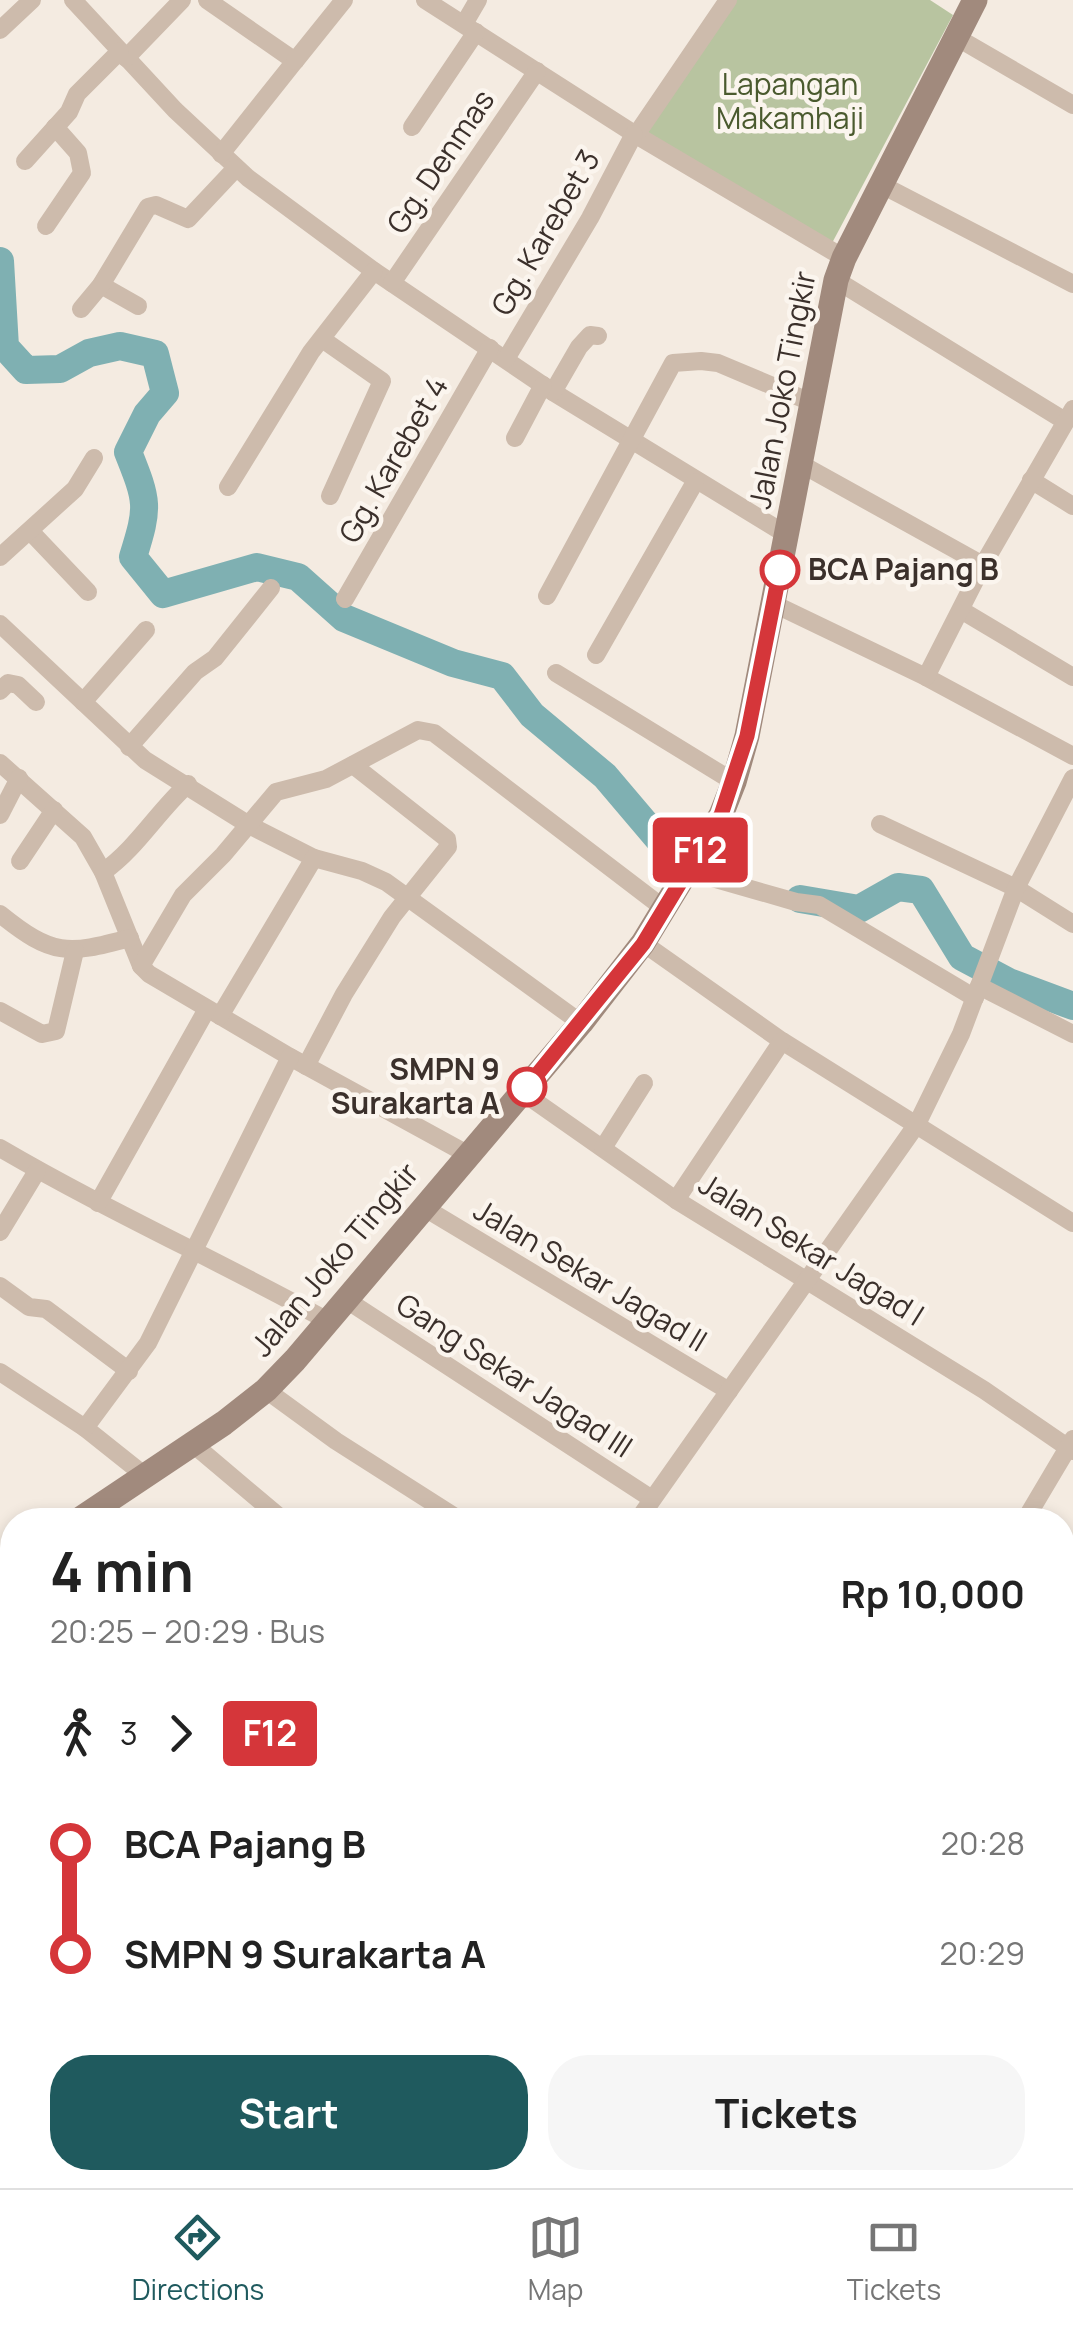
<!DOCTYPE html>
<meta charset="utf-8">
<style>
:root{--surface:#fff;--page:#f6f6f6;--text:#222;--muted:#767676;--line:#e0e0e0;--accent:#1f5a5e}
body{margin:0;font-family:Manrope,sans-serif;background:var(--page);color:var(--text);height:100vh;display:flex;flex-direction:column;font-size:38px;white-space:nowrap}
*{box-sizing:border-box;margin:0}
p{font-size:32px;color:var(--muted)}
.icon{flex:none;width:55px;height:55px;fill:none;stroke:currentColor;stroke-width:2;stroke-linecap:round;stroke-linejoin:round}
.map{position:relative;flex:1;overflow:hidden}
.drawer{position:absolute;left:0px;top:1508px;width:1075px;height:682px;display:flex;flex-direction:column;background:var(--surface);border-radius:40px 40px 0 0;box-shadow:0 5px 15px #0003}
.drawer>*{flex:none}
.badge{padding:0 20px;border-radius:8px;font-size:35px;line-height:65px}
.map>.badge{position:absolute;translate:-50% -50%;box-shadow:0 0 0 5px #fff}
.legs{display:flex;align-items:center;gap:15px;height:110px;padding:0 50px;font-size:32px}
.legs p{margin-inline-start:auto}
.summary{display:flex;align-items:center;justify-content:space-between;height:170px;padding:0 50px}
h1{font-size:55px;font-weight:700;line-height:75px}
.cta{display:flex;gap:20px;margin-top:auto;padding:20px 50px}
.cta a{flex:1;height:115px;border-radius:40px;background:var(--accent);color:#fff;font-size:40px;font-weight:700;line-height:115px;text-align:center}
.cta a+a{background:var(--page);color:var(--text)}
ul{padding:0 50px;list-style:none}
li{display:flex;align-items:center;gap:35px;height:110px;font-size:38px}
li i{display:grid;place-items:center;width:15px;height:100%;margin:0 12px;background:currentColor}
li i::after{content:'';width:25px;height:25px;margin:-12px;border:8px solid;border-radius:50%;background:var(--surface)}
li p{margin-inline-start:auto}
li:first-child i{background:linear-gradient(#0000 50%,currentColor 0)}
li:last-child i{background:linear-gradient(currentColor 50%,#0000 0)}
.dock{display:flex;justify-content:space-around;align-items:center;height:140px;border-top:2px solid var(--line);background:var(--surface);font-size:28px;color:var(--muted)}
.dock a{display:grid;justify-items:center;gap:5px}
.dock .current{color:var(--accent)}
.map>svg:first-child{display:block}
.green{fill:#b8c4a0}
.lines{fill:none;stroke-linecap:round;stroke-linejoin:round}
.river{stroke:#7fb0b2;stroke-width:28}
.street{stroke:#cdbbac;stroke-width:18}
.secondary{stroke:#a18a7d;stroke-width:25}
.line-1-casing{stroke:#fff;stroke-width:22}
.line-1{stroke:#d5363a;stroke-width:15}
.stop-1-dot{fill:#fff;stroke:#d5363a;stroke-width:5}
.labels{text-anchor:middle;stroke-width:9;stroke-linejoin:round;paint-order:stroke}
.park-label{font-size:30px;fill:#4a5a2e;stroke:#fbf5ee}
.street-label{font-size:30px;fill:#3b302b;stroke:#fbf5ee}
.stop-label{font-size:30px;font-weight:bold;fill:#3b302b;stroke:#fbf5ee;text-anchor:start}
</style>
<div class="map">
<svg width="1073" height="2188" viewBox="0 0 1073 2188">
<rect width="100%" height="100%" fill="#f4ebe1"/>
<g class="green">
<path d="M734 0H930L953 15 831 245 644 132Z"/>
<path d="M1063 1789 1073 1793V1923H1069L1063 1934Z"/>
</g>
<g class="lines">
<g class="river">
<path d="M0 261 5 347 26 370 60 369 89 353 120 346 155 354 165 393 147 414 128 452C148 502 149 506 133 557L163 594 257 567 298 577 344 618 453 663 502 676 532 715 605 776 672 855 711 870"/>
<path d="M800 899 859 909 898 887 921 890 962 957 1009 982 1073 1006"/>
</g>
<g class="street">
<path d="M73 0 175 110 248 178 374 271 553 392 787 535"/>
<path d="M207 0 295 61 221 154"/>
<path d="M425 0 636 135 844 258"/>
<path d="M464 24 478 0"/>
<path d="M0 30 32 0"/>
<path d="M956 37 1073 105"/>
<path d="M126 58 182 0"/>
<path d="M295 61 344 0"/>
<path d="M412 127 476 32"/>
<path d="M636 135 728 0"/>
<path d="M25 161 69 112 77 94 120 51"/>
<path d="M880 184 1073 284"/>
<path d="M46 226 82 173 78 153 55 127"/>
<path d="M836 280 1065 421"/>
<path d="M392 283 537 71"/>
<path d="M101 285 138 306"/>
<path d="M81 309 101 285 148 207 156 205 188 219 236 168"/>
<path d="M322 339 382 381 330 496"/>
<path d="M506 359 590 218 634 134"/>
<path d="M553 392 579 347 590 335 598 336"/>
<path d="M515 438 543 385"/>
<path d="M801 464 983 565"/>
<path d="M1031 480 1073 506"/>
<path d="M228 487 311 352 374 271"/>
<path d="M30 531 88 592"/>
<path d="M0 557 75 489 94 458"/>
<path d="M547 596 673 363 701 361 718 363 813 403"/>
<path d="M345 599 490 348"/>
<path d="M774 604 926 677 1073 756"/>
<path d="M961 610 1073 677"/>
<path d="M0 624 145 760 249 825 314 858 362 871 386 882 581 1023"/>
<path d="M596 655 695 482"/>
<path d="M556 673 734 782"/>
<path d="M926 677 983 565 1073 409"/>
<path d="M0 691 8 683 18 685 36 702"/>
<path d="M83 702 146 630"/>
<path d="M129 747 195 672 215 658 271 588"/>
<path d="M0 763 83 837 103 872 141 966 149 974 290 1057 467 1154"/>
<path d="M0 815 19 778"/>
<path d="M880 824 1016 888 1073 924"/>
<path d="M20 861 54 810"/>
<path d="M688 871 796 902 819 905 975 998"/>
<path d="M103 872C137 848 157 812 188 784"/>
<path d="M0 914C52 956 67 955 130 938"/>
<path d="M643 943 782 1041 1073 1223"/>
<path d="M141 966 183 895 223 855 276 792 326 779 418 730 434 733 666 910"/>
<path d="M979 986 1073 1034"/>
<path d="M0 1011 42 1034 56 1031 75 951"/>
<path d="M220 1016 314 858"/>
<path d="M306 1066 344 994 392 917 448 847 447 839 353 765"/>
<path d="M522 1092 676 1200 984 1390 1073 1451"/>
<path d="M0 1148C106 1210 219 1261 328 1321"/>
<path d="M603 1148 644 1083"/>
<path d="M676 1200 782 1041"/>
<path d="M98 1203 207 1009"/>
<path d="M423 1207 729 1391"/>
<path d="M0 1232 37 1171"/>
<path d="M0 1286 29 1307 46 1309 129 1371"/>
<path d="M345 1299 652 1499"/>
<path d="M0 1372 85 1428 144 1475"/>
<path d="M266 1390 336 1441 460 1520"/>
<path d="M85 1428 148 1343 290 1057"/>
<path d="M193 1444 283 1520"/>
<path d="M638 1520 917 1124 961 1034 1016 888 1073 778"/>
<path d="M1025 1520 1073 1439"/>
<path d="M1062 1616 1073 1622"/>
<path d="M1062 1724 1073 1730"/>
<path d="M1062 1958 1073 1939"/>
<path d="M1062 2013 1073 2016"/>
<path d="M1062 2089 1073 2094"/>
<path d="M0 2174 33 2188"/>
<path d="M738 2178 758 2188"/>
<path d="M100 2188 105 2178"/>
<path d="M295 2188 300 2178"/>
<path d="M362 2188 367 2178"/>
<path d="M424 2188 429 2178"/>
<path d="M480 2188 485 2178"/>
<path d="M921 2188 927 2178"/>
</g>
<g class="secondary">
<path d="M79 1520 224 1423 266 1390 295 1360 581 1023 643 943 721 815 734 782 747 736 836 280 844 258 975 0"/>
<path d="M0 1575 12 1566"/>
<path d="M1062 1769 1073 1768"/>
</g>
</g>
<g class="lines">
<defs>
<path id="line-1" d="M527 1087 643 944 721 815 747 736 780 570"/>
</defs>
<use href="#line-1" class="line-1-casing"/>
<use href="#line-1" class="line-1"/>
</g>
<g class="stop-1-dot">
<circle cx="780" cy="570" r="18"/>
<circle cx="527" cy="1087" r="18"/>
</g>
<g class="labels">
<g class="park-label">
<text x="790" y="95">Lapangan<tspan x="790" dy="34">Makamhaji</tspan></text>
</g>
<g class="street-label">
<text transform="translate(441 162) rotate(-56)" y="10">Gg. Denmas</text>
<text transform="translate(546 233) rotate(-60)" y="10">Gg. Karebet 3</text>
<text transform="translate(783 390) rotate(-79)" y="10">Jalan Joko Tingkir</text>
<text transform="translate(394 460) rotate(-60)" y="10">Gg. Karebet 4</text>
<text transform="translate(811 1250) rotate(32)" y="10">Jalan Sekar Jagad I</text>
<text transform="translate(335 1260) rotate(-50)" y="10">Jalan Joko Tingkir</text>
<text transform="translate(590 1276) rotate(31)" y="10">Jalan Sekar Jagad II</text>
<text transform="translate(514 1376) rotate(33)" y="10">Gang Sekar Jagad III</text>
</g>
<g class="stop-label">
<text x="808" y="580">BCA Pajang B</text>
<text x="500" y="1080" text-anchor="end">SMPN 9<tspan x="500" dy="34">Surakarta A</tspan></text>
</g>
</g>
</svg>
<b class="badge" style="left:700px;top:850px;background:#d5363a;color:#fff">F12</b>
<section class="drawer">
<div class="summary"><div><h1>4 min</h1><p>20:25 – 20:29 · Bus</p></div><b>Rp 10,000</b></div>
<div class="legs"><svg class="icon" aria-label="walk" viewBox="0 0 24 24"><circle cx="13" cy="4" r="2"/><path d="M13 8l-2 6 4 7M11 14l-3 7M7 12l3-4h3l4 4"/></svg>3<svg class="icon" aria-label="forward" viewBox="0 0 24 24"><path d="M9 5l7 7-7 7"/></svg><b class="badge" style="background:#d5363a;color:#fff">F12</b></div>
<ul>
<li><i style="color:#d5363a"></i><b>BCA Pajang B</b><p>20:28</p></li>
<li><i style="color:#d5363a"></i><b>SMPN 9 Surakarta A</b><p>20:29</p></li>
</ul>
<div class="cta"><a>Start</a><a>Tickets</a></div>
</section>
</div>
<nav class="dock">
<a class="current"><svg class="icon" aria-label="directions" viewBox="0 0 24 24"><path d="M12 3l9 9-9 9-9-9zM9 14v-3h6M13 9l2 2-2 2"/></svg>Directions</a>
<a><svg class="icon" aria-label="map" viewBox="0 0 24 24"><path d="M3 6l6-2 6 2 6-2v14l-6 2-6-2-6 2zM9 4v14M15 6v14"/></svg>Map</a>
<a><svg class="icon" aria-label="tickets" viewBox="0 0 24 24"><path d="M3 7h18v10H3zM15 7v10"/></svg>Tickets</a>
</nav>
